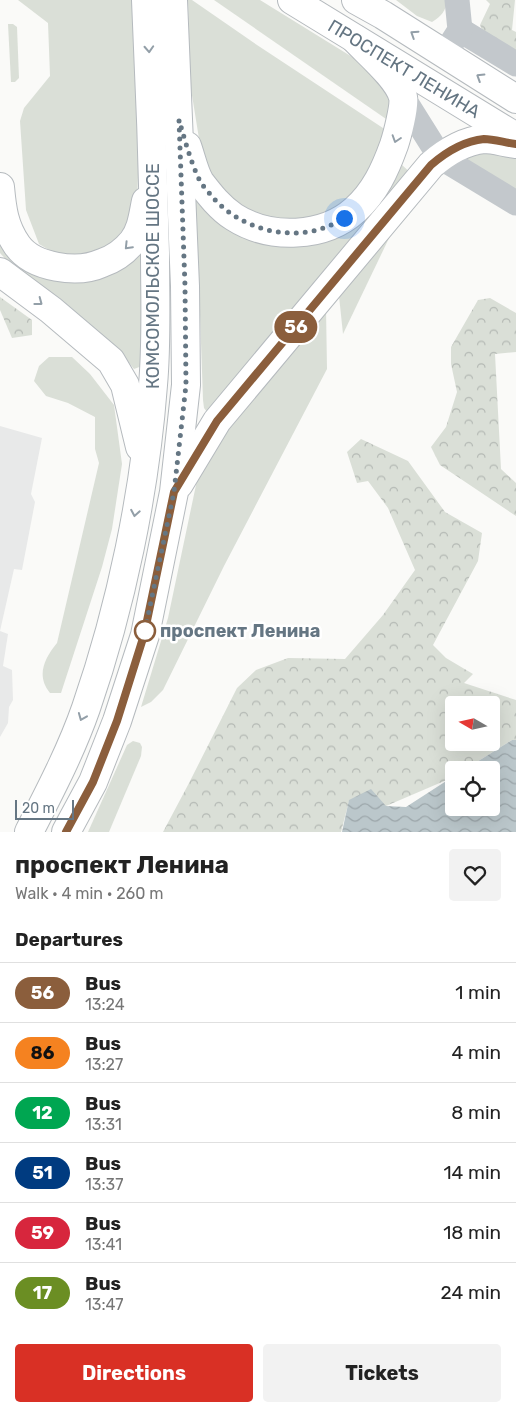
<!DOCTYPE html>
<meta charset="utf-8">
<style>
:root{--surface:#fff;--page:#f2f2f2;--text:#222;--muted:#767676;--line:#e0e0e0;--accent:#d93025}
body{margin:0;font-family:Rubik,sans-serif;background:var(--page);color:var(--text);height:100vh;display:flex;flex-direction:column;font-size:19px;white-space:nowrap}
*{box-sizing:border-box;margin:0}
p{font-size:16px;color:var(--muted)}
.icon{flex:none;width:28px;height:28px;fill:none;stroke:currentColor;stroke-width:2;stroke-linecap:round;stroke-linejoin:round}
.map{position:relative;height:832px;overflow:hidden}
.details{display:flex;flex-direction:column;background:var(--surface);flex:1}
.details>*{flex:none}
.badge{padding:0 10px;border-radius:16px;font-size:18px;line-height:32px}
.needle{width:32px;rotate:279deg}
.fabs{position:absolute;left:445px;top:696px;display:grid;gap:10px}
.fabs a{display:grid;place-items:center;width:55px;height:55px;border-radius:5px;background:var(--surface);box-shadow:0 5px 20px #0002;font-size:25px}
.scale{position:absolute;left:15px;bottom:12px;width:59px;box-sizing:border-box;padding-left:5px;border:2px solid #657683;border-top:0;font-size:14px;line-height:18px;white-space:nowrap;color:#657683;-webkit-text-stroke:4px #fff;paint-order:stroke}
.you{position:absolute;width:25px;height:25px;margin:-12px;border:4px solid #fff;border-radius:50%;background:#1a73e8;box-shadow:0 0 0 8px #1a73e833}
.map>.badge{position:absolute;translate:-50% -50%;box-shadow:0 0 0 2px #fff}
h2{padding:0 15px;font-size:19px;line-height:45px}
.round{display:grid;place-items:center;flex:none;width:52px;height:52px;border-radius:5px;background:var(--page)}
.head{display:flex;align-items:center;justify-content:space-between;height:85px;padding:0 15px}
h1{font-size:24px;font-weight:700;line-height:38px}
.cta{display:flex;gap:10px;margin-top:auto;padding:10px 15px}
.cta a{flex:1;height:58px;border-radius:5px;background:var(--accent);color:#fff;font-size:20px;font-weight:700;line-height:58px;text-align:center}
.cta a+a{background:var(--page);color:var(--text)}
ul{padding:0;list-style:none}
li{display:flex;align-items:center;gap:15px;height:60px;padding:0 15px;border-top:1px solid var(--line)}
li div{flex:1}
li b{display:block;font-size:19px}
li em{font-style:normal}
li .badge{min-width:55px;font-weight:700;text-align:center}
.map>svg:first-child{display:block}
.built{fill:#e8e9e9}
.green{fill:#dadfd7}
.forest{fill:url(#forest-crowns);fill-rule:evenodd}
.water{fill:url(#water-waves)}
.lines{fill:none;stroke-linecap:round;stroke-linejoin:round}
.major-casing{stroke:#b5babe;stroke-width:30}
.minor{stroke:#c3c8cc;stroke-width:25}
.major{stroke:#fff;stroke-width:28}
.oneway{stroke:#939fa8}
.line-casing{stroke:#fff;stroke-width:11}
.line{stroke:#8b5e3c;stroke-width:8}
.walk{stroke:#657683;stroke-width:5;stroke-dasharray:0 9}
.stop-dot{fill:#fff;stroke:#8b5e3c;stroke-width:2.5}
.labels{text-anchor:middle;stroke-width:5;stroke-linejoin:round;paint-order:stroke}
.street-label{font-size:18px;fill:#657683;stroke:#fff}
.stop-label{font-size:18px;font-weight:bold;fill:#657683;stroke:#fff;text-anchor:start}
</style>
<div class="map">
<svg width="516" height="832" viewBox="0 0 516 832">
<defs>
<pattern id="forest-crowns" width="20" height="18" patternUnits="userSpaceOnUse" patternTransform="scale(1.25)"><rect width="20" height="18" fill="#dadfd7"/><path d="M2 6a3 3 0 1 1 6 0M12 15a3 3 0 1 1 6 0" fill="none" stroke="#b4b9b4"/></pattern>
<pattern id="water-waves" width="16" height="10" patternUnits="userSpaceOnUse" patternTransform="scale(1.25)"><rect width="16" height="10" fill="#bbc7cb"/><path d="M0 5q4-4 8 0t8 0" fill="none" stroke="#9ca6aa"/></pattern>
</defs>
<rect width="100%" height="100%" fill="#fafaf8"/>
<path class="built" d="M0 426 42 438 31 494 35 502 22 570 14 569 0 631 8 634 3 666 12 670 13 700 9 707 8 723 0 737Z"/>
<g class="green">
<path d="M18 0H137L141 94 137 204 127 225 112 243 95 253 74 257 54 253 39 244 26 210 20 121 24 108 50 76 48 23Z"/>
<path d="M188 0H192L257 45 386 130 379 158 344 207 289 224 240 209 211 177 202 157 190 83Z"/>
<path d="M214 0H260L370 68 382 79 391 104 389 121Z"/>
<path d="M396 0H448C445 11 442 16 432 22L417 16Z"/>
<path d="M8 24H13L17 27 19 78 15 82H11Z"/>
<path d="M487 150 510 155 516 158V193L461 159Z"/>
<path d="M402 165 413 175 207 412 204 408 203 400 198 257 193 193 255 239 375 208 392 186Z"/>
<path d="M391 234 343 334 339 296Z"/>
<path d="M0 235 50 279 78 282 103 278 122 268 143 250 142 366 134 369C98 320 39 297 0 253Z"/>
<path d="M326 308 327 369 224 566 163 690 151 702 141 707 168 618 200 466 211 448Z"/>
<path d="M49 357H72L90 374 114 405 122 464 112 529 102 567 61 693H50C36 676 44 659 57 643L99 463 95 449V417L68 403 46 396 34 381 39 366Z"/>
<path d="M133 741 140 743 142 747 141 756 109 832H88L127 745Z"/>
</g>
<g class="forest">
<path d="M486 0H515L512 30 516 32V67L495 60 480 25 490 4Z"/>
<path d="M0 297 32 320V335L12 338 0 310Z"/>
<path d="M490 298 516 313V352L495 354 501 469 516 483V516L440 465 431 447 446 427 457 392 451 364V347L478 300Z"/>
<path d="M361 439 408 461 445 512 482 533 478 561 433 645 446 658 473 674 464 683 516 700V740H512L464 770H454V776L449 779 386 806 349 801 341 832H163L189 783 237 688 256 670 288 658 345 659 383 615 415 570 388 508 368 481 357 483 347 452ZM454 705H491V742H454Z"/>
</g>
<path class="water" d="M512 740H516V832H342L349 800 371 789 386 806 406 807 454 776V808H491V770H464Z"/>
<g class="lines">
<defs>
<g id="major">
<path d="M292 0 516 137"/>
<path d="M356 0 383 15 516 99"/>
<path d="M187 146C191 157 194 172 200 182 210 195 220 208 234 217 270 240 324 238 355 210 375 192 385 170 394 145 397 136 405 106 403 97 398 78 369 54 355 39"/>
<path d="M0 187C2 209 4 226 17 245 33 268 78 274 102 263 114 259 125 251 133 241 142 229 143 215 146 201"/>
<path d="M0 272 51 310 111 361 125 385 140 447"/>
<path d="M179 484 217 421 431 165C446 152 464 141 484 139 494 139 506 143 516 144"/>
<path d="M29 832C50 791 71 751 86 708 121 607 145 492 153 385 157 341 155 297 155 253 153 168 150 84 146 0"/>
<path d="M66 832 93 782 117 721 145 635 174 492 186 385 185 286 173 0"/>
</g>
</defs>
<use href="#major" class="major-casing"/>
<g class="minor">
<path d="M460 30 516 64"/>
<path d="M451 44 460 30 457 0"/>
<path d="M403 98 440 157 516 203"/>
</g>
<use href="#major" class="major"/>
</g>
<defs><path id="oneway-chevron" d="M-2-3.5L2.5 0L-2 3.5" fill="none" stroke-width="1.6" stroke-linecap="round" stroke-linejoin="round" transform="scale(1.25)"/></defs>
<g class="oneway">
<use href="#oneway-chevron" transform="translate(414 34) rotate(-147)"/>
<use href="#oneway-chevron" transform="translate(149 49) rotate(87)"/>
<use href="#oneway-chevron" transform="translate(480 77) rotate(-148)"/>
<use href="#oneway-chevron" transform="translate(396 139) rotate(108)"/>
<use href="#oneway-chevron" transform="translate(128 246) rotate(134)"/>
<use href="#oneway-chevron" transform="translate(39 302) rotate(37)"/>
<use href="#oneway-chevron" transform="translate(135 513) rotate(100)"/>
<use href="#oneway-chevron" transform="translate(82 717) rotate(112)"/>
</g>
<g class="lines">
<defs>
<path id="line" d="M66 832 93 782 117 721 144 635 174 492 217 421 431 165C446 152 464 141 484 139 494 139 506 143 516 144"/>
</defs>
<use href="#line" class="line-casing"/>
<use href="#line" class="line"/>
<path class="walk" d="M145 631 144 635 174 492 186 385 185 286 179 120C185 140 190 160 199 179 201 184 206 189 210 194 241 233 302 246 344 218"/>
</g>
<circle class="stop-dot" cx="145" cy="631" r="10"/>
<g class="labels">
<g class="street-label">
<text transform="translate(404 69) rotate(31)" y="6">ПРОСПЕКТ ЛЕНИНА</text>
<text transform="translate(153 276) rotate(-90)" y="6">КОМСОМОЛЬСКОЕ ШОССЕ</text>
</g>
<g class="stop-label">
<text x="160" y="637">проспект Ленина</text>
</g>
</g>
</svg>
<div class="fabs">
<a><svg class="needle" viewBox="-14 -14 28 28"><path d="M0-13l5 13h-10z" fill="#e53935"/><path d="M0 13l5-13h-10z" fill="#767676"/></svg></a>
<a><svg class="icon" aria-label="locate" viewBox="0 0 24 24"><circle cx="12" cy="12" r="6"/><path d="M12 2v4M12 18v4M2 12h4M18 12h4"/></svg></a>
</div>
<div class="scale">20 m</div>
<div class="you" style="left:344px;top:218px"></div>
<b class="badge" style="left:296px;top:327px;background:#8b5e3c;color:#fff">56</b>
</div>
<section class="details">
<div class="head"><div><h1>проспект Ленина</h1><p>Walk · 4 min · 260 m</p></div><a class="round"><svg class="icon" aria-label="heart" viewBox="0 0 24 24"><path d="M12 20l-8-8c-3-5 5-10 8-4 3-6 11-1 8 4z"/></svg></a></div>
<h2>Departures</h2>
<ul>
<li><span class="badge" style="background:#8b5e3c;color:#fff">56</span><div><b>Bus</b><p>13:24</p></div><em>1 min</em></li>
<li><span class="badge" style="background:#f58220;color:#111">86</span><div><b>Bus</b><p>13:27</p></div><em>4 min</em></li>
<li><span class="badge" style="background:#00a651;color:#fff">12</span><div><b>Bus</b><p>13:31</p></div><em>8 min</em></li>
<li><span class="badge" style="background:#003b80;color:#fff">51</span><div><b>Bus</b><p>13:37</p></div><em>14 min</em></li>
<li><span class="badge" style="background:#d7263d;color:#fff">59</span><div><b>Bus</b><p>13:41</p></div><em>18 min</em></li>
<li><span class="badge" style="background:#6b8e23;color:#fff">17</span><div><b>Bus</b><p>13:47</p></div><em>24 min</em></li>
</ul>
<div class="cta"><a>Directions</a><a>Tickets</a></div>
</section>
